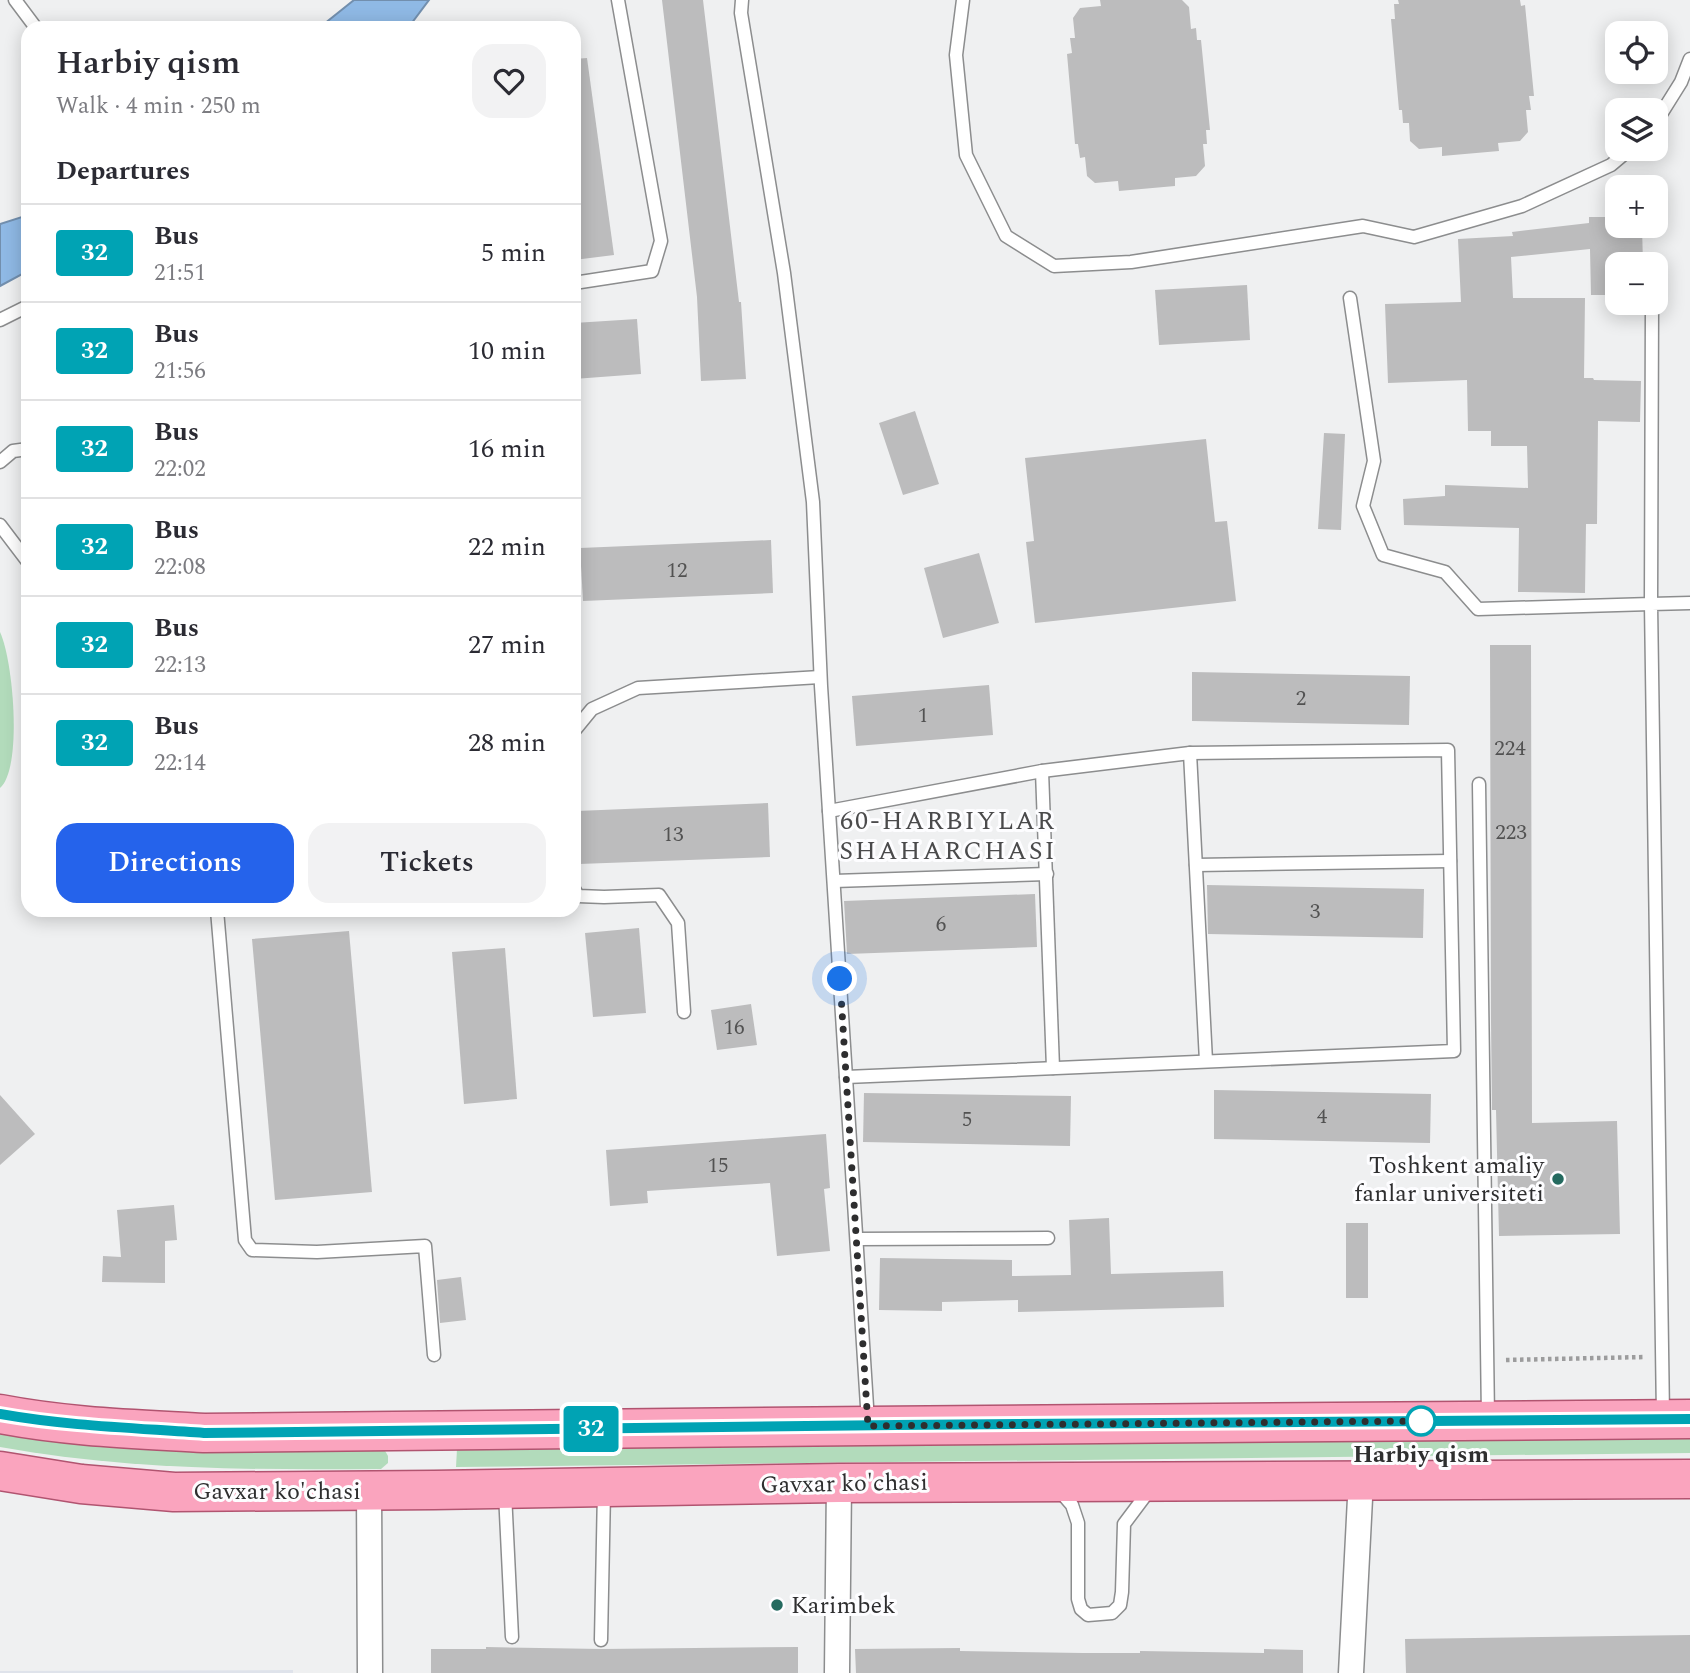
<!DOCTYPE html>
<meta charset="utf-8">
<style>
:root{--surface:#fff;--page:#f2f2f3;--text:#2b2b33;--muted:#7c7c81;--line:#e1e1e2;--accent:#2563eb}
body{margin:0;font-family:Spectral,serif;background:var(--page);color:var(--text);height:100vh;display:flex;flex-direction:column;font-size:26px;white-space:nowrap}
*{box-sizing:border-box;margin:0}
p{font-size:23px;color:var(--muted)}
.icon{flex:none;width:38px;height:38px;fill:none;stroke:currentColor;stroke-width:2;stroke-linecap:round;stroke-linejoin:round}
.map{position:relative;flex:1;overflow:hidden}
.side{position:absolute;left:21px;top:21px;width:560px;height:896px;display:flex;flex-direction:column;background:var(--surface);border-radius:21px;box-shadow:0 4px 18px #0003}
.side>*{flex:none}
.badge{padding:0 14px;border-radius:5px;font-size:24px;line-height:46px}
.controls{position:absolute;left:1605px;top:21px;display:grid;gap:14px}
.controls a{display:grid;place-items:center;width:63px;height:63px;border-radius:14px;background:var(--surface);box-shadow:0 4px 18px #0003;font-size:35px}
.you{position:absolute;width:35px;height:35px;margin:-18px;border:5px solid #fff;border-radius:50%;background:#1a73e8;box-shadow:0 0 0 10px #1a73e833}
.map>.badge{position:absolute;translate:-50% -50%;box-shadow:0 0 0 4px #fff}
h2{padding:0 35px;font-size:26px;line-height:63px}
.round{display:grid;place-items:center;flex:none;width:74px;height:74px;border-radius:21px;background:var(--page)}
.overview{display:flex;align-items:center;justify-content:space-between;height:119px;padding:0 35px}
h1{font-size:33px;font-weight:600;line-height:52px}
.primary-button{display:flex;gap:14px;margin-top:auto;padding:14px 35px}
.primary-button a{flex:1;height:80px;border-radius:21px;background:var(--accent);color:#fff;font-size:28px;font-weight:600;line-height:80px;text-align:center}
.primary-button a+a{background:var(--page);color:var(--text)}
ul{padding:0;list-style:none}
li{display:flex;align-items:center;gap:21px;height:98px;padding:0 35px;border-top:2px solid var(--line)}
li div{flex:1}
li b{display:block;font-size:26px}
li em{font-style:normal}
li .badge{min-width:77px;font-weight:700;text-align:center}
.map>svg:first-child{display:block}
.built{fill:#dfe3eb}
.green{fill:#b2dbbb}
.water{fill:#8fb9e5;stroke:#728fae;stroke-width:2}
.building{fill:#bcbcbd}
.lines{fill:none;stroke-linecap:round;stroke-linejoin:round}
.service-casing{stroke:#8c8d8e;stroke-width:15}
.minor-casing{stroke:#8c8d8e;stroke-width:27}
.primary-casing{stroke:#b15470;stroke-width:41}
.path{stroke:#9c9c9d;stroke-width:4.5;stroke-dasharray:3.5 3.5;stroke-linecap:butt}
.service{stroke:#fff;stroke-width:12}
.minor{stroke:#fff;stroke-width:24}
.primary{stroke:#faa4be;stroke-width:38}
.line-casing{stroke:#fff;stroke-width:16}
.line{stroke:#00a3b4;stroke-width:10}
.walk{stroke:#2e2e2f;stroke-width:7;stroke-dasharray:0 12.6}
.poi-dot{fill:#246a5f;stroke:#fdfdff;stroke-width:2.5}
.stop-dot{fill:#fff;stroke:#00a3b4;stroke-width:3.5}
.labels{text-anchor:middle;stroke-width:6;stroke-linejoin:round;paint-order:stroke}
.number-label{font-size:21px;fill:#525252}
.poi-label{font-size:24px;fill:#2e2e2f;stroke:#fdfdff;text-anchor:end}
.stop-label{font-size:24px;font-weight:bold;fill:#2e2e2f;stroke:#fdfdff}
.street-label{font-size:24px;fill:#2e2e2f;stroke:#fdfdff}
.neighbourhood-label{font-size:26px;letter-spacing:2px;fill:#4a4a4b;stroke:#fdfdff}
</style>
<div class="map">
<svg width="1690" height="1673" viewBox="0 0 1690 1673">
<rect width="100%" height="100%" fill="#eff0f1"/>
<path class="built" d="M293 1670V1673H0V1671Z"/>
<g class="green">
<path d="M0 632C13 659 23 768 0 788Z"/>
<path d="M0 1431 384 1449 388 1456V1463L381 1469C254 1470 125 1470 0 1447Z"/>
<path d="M1690 1436V1453L456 1467 457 1449Z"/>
</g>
<g class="water">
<path d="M354 0H429L408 28H319Z"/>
<path d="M28 215V271L0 286V224Z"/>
</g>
<g class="building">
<path d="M662 0H703L739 302H741L746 379 701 381 697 297Z"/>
<path d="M1100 0H1182L1189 7 1191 29 1196 28 1197 40H1201L1210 130H1206L1207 144H1203L1205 166 1196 176 1175 178V186L1119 191 1118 181 1095 183 1087 176 1085 157 1080 158 1078 144H1075L1067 54 1072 53 1070 38H1075L1073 18 1080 8 1101 6Z"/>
<path d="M1398 0H1520L1521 6 1525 5 1534 96H1529L1531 110H1526L1528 132 1520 141 1498 143 1499 151 1442 156V147L1419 149 1410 141 1409 123H1403L1402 110H1399L1391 19H1395L1394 4H1399Z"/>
<path d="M587 58 614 255 574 260V59Z"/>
<path d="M1589 217H1617V226H1642L1643 264H1617V295H1591L1590 249 1511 257 1513 298H1585L1584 378H1593L1594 380 1641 381 1640 422 1598 421 1597 524H1586L1585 593 1518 592 1519 528 1404 525 1403 499 1445 496V485L1528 488 1527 446H1491V431H1468L1467 380 1388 383 1385 304 1461 302 1458 239 1513 236 1512 232 1589 223Z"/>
<path d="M1247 285 1250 340 1159 345 1155 290Z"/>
<path d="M637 319 641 374 574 379V323Z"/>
<path d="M915 411 939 484 903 495 879 423Z"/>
<path d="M1324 433 1345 434 1341 530 1318 529Z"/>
<path d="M1206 439 1215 522 1227 521 1236 601 1035 623 1026 542 1034 541 1025 458Z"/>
<path d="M771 540 773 593 583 601 580 548Z"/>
<path d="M979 553 999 623 943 638 924 568Z"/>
<path d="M1490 645H1531L1532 1123 1617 1121 1620 1234 1499 1236 1496 1110H1492L1491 1022Z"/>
<path d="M1192 672 1410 676 1409 725 1192 721Z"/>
<path d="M989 685 993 735 856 746 852 696Z"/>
<path d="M768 803 770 857 579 864 577 811Z"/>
<path d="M1207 885 1424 889 1423 938 1208 934Z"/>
<path d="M1035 894 1037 947 847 954 844 901Z"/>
<path d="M639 928 646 1013 593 1017 585 933Z"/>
<path d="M349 931 372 1192 275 1200 252 939Z"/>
<path d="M505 948 517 1099 464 1104 452 952Z"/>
<path d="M751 1004 757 1045 717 1050 711 1010Z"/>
<path d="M1214 1090 1431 1094 1430 1143 1214 1139Z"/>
<path d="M864 1093 1071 1096 1070 1146 863 1142Z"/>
<path d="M0 1095 35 1134 0 1165Z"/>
<path d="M826 1134 830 1188 824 1189 830 1251 777 1256 770 1183 647 1191 648 1203 610 1206 606 1150Z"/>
<path d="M174 1205 177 1240 165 1241V1283L102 1282 103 1256 121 1257 117 1210Z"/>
<path d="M1109 1218 1111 1274 1223 1271 1224 1307 1018 1312V1300L942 1302V1311L879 1310 880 1258 1012 1260V1276L1071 1275 1069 1220Z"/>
<rect x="1346" y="1223" width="22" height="75"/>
<path d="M461 1277 466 1320 440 1323 437 1280Z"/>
<path d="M1690 1635V1673H1406L1405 1639Z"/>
<path d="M486 1647 602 1649 798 1647V1673H431V1649H486Z"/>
<path d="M960 1648V1651L1083 1653H1140V1651L1264 1653V1649L1303 1650V1673H856L855 1649Z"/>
</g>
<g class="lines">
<defs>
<g id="service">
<path d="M15 0 36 28"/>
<path d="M742 0 741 13 784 273 813 502 821 686 868 1422"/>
<path d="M963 0 956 55 966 155 1006 236 1054 266 1131 262 1363 226 1414 237 1522 206 1611 165 1630 149"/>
<path d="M1656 122 1681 82 1690 59"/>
<path d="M574 283 652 271 661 241 618 0"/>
<path d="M1350 298 1374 461 1363 506 1383 555 1445 572 1478 609 1651 604 1652 303"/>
<path d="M0 320 28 306"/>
<path d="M0 462 13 451 28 449"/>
<path d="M0 525 28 562"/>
<path d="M574 731 592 709 638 688 820 677"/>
<path d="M1190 753 1206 1061"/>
<path d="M1042 771 1053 1068"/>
<path d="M1479 784 1488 1417"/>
<path d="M829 811 1042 771 1190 753 1448 750 1454 1051 846 1077"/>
<path d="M1196 865 1450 861"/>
<path d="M834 881 1047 874"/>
<path d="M574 889 578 896 604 897 659 895 678 923 684 1012"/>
<path d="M217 910 245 1240 252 1250 317 1252 425 1246 434 1355"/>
<path d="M857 1239 1048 1238"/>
<path d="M1663 1416 1651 604 1690 603"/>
<path d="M1059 1490 1072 1505 1078 1523V1599L1081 1609 1088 1615 1112 1613 1120 1605 1122 1592 1124 1524 1151 1488"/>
<path d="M505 1493 512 1637"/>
<path d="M601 1640 604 1491"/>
</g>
<g id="minor">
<path d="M369 1491 370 1673"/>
<path d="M837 1673 839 1483"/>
<path d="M1351 1673 1361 1479"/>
</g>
<g id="primary">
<path d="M0 1414C67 1427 136 1429 204 1433L868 1426 1690 1419"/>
<path d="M0 1471 81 1484 174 1492 434 1490 839 1483 1690 1479"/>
</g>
</defs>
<use href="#service" class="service-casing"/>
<use href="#minor" class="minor-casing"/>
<use href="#primary" class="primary-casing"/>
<path class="path" d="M1506 1360 1645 1357"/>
<use href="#service" class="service"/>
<use href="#minor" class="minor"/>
<use href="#primary" class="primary"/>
</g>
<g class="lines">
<defs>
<path id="line" d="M0 1414C67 1426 136 1428 204 1433L896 1425 1690 1419"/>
</defs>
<use href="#line" class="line-casing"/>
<use href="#line" class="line"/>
<path class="walk" d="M840 979 868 1426 1421 1421"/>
</g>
<g class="poi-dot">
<circle cx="1558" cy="1179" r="7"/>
<circle cx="777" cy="1605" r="7"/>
</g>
<circle class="stop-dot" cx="1421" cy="1421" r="14"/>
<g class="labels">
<g class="number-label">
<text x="677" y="577">12</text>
<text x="1301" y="705">2</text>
<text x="923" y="722">1</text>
<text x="1510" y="755">224</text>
<text x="1511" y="839">223</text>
<text x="673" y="841">13</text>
<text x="1315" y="918">3</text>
<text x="941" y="931">6</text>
<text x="734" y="1034">16</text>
<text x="1322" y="1123">4</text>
<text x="967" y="1126">5</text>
<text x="718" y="1172">15</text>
</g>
<g class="poi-label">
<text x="1544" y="1173">Toshkent amaliy<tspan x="1544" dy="28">fanlar universiteti</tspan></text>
<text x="791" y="1613" text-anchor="start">Karimbek</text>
</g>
<g class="stop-label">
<text x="1421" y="1462">Harbiy qism</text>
</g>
<g class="street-label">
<text transform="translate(844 1483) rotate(-1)" y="8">Gavxar ko'chasi</text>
<text x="277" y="1499">Gavxar ko'chasi</text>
</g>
<g class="neighbourhood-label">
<text x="948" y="829">60-HARBIYLAR<tspan x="948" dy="30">SHAHARCHASI</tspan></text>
</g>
</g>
</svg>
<div class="controls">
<a><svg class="icon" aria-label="locate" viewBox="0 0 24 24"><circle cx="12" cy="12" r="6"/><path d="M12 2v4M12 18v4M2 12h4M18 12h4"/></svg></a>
<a><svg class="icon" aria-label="layers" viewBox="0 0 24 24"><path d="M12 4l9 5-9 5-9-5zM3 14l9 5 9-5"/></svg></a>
<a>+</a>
<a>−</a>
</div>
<div class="you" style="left:840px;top:979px"></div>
<b class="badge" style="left:591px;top:1429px;background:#00a3b4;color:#fff">32</b>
<section class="side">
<div class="overview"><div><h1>Harbiy qism</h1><p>Walk · 4 min · 250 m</p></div><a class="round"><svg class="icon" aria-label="heart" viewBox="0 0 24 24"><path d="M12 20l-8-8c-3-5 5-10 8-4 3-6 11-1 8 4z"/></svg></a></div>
<h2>Departures</h2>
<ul>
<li><span class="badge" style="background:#00a3b4;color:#fff">32</span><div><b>Bus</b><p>21:51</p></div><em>5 min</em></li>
<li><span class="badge" style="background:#00a3b4;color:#fff">32</span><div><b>Bus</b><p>21:56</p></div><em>10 min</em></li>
<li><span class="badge" style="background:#00a3b4;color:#fff">32</span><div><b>Bus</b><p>22:02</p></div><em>16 min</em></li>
<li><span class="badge" style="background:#00a3b4;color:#fff">32</span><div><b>Bus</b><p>22:08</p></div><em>22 min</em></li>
<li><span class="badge" style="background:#00a3b4;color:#fff">32</span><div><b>Bus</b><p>22:13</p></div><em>27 min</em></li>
<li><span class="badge" style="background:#00a3b4;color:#fff">32</span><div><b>Bus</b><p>22:14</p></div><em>28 min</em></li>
</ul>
<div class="primary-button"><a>Directions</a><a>Tickets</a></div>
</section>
</div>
